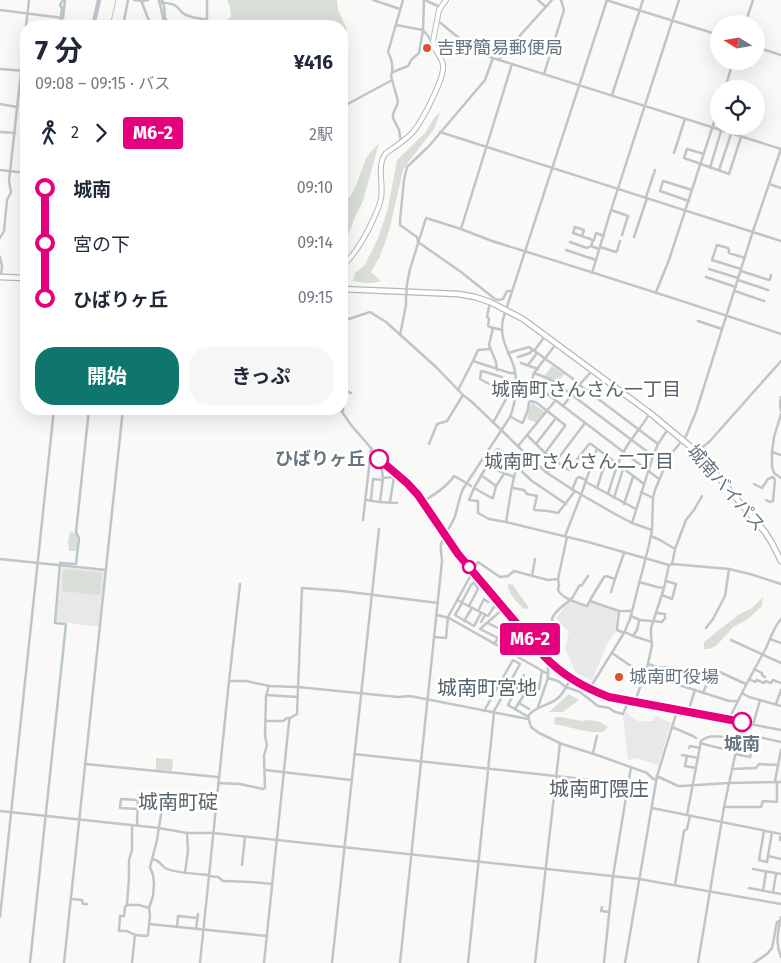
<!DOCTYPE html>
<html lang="ja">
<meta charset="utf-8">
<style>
:root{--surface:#fff;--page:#f6f6f7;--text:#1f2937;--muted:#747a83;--accent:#0f766e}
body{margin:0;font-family:"Fira Sans","Noto Sans JP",sans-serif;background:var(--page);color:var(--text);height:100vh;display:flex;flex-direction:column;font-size:19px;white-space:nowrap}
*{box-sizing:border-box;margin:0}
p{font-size:16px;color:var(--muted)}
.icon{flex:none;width:28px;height:28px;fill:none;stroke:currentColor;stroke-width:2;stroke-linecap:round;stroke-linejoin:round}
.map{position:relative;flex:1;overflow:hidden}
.side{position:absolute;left:20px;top:20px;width:328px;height:395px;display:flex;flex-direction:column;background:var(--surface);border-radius:20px;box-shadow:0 5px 20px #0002}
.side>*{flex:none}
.badge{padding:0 10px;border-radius:4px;font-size:18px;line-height:32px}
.needle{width:32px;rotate:281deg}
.buttons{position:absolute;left:710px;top:15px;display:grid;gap:10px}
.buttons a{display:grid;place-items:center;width:55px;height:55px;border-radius:50%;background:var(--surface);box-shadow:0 5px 20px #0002;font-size:25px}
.map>.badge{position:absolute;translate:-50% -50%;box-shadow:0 0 0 2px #fff}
.legs{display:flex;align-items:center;gap:8px;height:55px;padding:0 15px;font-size:16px}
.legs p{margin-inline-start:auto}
.head{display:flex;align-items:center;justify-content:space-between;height:85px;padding:0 15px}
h1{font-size:28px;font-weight:700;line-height:38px}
.button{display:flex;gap:10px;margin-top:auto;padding:10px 15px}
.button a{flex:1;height:58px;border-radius:20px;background:var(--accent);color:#fff;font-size:20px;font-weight:700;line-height:58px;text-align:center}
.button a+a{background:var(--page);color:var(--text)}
ul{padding:0 15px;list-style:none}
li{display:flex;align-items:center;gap:18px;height:55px;font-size:19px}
li i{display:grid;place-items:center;width:8px;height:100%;margin:0 6px;background:currentColor}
li i::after{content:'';width:12px;height:12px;margin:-6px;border:4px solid;border-radius:50%;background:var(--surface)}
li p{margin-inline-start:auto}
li:first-child i{background:linear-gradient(#0000 50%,currentColor 0)}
li:last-child i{background:linear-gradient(currentColor 50%,#0000 0)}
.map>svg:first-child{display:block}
.built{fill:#e7e8e8}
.green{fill:#d9ded6}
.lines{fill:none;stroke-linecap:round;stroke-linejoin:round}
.stream{stroke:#bac6ca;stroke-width:1}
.canal{stroke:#bac6ca;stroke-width:2.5}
.major-casing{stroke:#b4b9bd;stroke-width:6}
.highway-casing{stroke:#b4b8bc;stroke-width:7}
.minor{stroke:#c0c5c9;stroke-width:2.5}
.major{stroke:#fff;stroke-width:4}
.highway{stroke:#fff;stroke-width:4.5}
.minor-bridge{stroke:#c0c5c9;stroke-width:2.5}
.line-1-casing{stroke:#fff;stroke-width:11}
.line-1{stroke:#e6007e;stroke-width:8}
.poi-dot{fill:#e05030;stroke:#fff;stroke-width:2}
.stop-1-dot{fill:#fff;stroke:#e6007e;stroke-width:2.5}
.labels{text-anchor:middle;stroke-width:5;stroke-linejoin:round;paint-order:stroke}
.poi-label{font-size:18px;fill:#657681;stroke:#fff;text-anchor:start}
.stop-label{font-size:18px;font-weight:bold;fill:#657681;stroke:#fff;text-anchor:end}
.street-label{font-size:18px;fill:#657681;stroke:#fff}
.neighbourhood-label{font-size:19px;fill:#56646c;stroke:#fff}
.quarter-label{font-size:20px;fill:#56646c;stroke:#fff}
</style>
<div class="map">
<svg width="781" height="963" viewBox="0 0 781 963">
<rect width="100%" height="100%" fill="#f9f9f7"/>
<g class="built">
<path d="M62 567 105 571 99 627 56 621Z"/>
<path d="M570 600 587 607 591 603H593L617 611V613L615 628 616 631 607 644 592 681 576 673 565 649 569 632 556 618Z"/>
<path d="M626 713 638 721H653L656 716 671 723 658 765 640 759 634 758 633 759 628 760 623 717Z"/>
</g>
<g class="green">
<path d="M227 0H337L338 10 347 29 341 37V26H217L231 17 230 7Z"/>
<path d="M440 113 434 129 409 161 403 170 390 227 385 243 380 256 371 272 381 281C374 284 361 283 353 281L355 273 364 266 378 239 388 208 397 160 425 133 435 117Z"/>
<path d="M379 143 363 201 354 219 350 231 344 242 341 243V204C355 199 360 171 366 159 369 153 375 148 379 143Z"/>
<path d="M552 366 564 374 558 383 544 376Z"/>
<path d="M532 403 545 412 537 423 527 419 531 404Z"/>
<path d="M70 532 77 534V551H69L68 541Z"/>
<path d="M66 569 102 573 100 595 62 591 63 573Z"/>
<path d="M508 584 513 585 529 608 524 609C517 602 508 594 508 584Z"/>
<path d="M763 597 762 606 748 619 733 627 716 646 709 649H704V642L738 615 752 608Z"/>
<path d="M569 694 579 700 563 712H549Z"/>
<path d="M555 717H561L581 721 590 720 600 722 608 727 603 732H590L554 724Z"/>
<path d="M156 758 173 759 172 771 156 770Z"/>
</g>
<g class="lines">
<g class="stream">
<path d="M118 24 122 25"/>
<path d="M110 26 116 0"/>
</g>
<g class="canal">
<path d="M162 0 164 6 165 18 170 26"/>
<path d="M60 26 62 8 60 5 63 0"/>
<path d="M92 26 98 0"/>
<path d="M30 963 66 624 55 623 60 563 76 564 79 538 76 532 89 409"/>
</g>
<defs>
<path id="major" d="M341 268C355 254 365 238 373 220 376 213 380 206 381 198 384 184 376 165 386 153 395 147 406 140 413 132 422 121 445 78 443 65 442 56 433 50 433 41L439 10 446 0"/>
<g id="highway">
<path d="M0 277 26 278"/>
<path d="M341 289 458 294 475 297 490 302 523 319 650 413 697 452 765 532 772 543 781 561"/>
</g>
</defs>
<use href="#major" class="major-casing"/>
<use href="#highway" class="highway-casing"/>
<g class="minor">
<path d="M134 0 142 1 148 0"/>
<path d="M141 0 151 26"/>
<path d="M159 0 165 26"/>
<path d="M373 0 400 9"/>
<path d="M425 0 440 7"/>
<path d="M538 0 546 7"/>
<path d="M606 0 719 35"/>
<path d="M159 2C165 3 172 3 176 6 180 9 181 13 186 15 191 17 201 19 207 19V0"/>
<path d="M0 10 63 18 65 0"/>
<path d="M437 20 471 48 493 58 781 149"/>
<path d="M745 24 753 0"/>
<path d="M396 25 423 30 424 0"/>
<path d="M26 26 29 0"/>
<path d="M94 26 100 0"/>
<path d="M123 26 128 0"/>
<path d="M756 47 781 55"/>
<path d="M493 58 485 80 429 146 407 167 404 180 400 220V225L417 237 418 242 461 272 495 299 499 300 503 299 507 291H512"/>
<path d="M499 59 552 0"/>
<path d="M0 69 26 71"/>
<path d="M393 72 408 66 412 59 419 53 423 30 428 36 432 43"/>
<path d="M544 74 564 10 561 0"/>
<path d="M725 89 733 61"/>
<path d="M612 95 643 0"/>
<path d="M0 104 17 107"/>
<path d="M341 106 346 105 392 80"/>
<path d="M0 132 15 133"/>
<path d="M440 132 781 241"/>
<path d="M401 142 399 130 393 118V114L397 105 398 101 391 76C394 68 392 60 388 52L403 0"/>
<path d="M674 153 685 119"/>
<path d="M704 154 687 149 684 158 729 174 741 137"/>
<path d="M710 168 721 131"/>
<path d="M0 170 26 173"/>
<path d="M719 170 731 134"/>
<path d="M769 184 781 188"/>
<path d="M646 197 655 170"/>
<path d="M689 201 660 191 663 181 692 190"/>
<path d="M611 210 628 216 622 235"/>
<path d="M461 229 512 64"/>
<path d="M582 236 584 230 575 227 573 233 593 240 591 246"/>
<path d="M634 237 647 198"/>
<path d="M0 238 4 231 7 200 11 192 9 181 26 27"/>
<path d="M594 240 596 233 604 236"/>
<path d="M570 242 587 248 591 246 599 249"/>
<path d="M600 247 616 252 617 251 620 241"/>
<path d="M566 250 596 260"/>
<path d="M0 257 2 266 1 277"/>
<path d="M709 269 738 278"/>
<path d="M741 269 712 260 717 245 728 248 729 250V253L745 258"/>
<path d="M741 271 769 280 770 279 771 275"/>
<path d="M592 273 611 210 679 0"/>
<path d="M706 277 736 287"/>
<path d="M738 280 768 290"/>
<path d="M407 284 410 269 426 218 461 229 492 241C588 271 685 301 781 334"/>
<path d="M735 291 764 301"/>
<path d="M656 292 669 260 719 107"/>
<path d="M490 302 487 317 489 319 488 326 490 327 502 330"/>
<path d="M341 310C342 315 344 318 349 319L370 312 386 322 436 367 463 395 472 402 526 454 547 473 575 491 615 514 632 523 652 530"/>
<path d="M341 310 345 289"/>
<path d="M698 321 722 329"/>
<path d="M493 328 489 345 496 362 497 370"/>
<path d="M400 335 406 305V298"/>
<path d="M490 349 478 350 473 361 510 373H515"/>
<path d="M534 351 545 336"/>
<path d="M508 353 529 347 572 378 581 386 658 444"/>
<path d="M518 357 530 353 532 350"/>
<path d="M521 363 538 369"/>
<path d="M528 365 537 353"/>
<path d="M534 373 547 378 556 383 653 456"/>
<path d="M547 384 549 379"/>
<path d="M516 386 530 387 546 393 659 479"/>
<path d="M530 387 534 373 556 344"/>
<path d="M341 389 351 393"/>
<path d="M458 390 473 361"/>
<path d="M781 397 780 403 781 411"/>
<path d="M563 406 579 385 592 371"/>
<path d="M340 409 351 425 371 448 378 458 411 487 418 495 458 553 544 656C561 675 585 688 609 697L781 730"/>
<path d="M343 412V390"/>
<path d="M781 414 774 437 772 452V467L774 473 781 478"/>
<path d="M511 417 522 423 523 422 528 410 529 402 531 401 537 403 565 425V426L545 453"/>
<path d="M493 423 506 399 505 393 500 390 503 379 502 377 482 371 481 372 480 379 500 390"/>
<path d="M527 435 545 453 567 469 569 470 589 444H591L644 484"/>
<path d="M429 444 437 424 447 421 463 395"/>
<path d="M536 444 556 418"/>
<path d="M518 446 555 401"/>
<path d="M697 452 710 441 781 361"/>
<path d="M772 452 781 455"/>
<path d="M489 462 499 471 514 477"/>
<path d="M547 473 585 423"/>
<path d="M504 474 496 486 493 498H492L474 488 496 450 498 449 532 481 566 504"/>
<path d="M481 475 496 486"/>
<path d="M383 478 394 477 390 502"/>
<path d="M586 482 636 509"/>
<path d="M754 484 762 488 768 479 773 477"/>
<path d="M474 488 469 500 478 501V513L489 519 506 522C509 507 513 461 526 454"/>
<path d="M513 488 524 490 527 494 537 496 534 509 535 510 548 511 558 513 575 491"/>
<path d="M597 488 607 457"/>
<path d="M572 490 577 478 579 477 586 480"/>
<path d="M641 492 653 498"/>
<path d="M608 494C612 481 616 466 623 453 630 439 642 427 650 413"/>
<path d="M614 498 623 469"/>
<path d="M366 500 380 502 383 478 381 465V461"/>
<path d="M371 500 373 479 382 480"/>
<path d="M766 500 770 502 773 501 775 480 773 477"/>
<path d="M380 502 397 503"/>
<path d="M422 502C434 495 447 487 454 476L463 481"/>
<path d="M624 504 633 477"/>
<path d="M363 520 371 450"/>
<path d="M506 522 588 542 669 565 672 564 729 569 750 574 781 584"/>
<path d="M632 523 653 456 658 444 668 429"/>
<path d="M565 536 581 495 597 449"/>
<path d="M651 536 660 540 675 549"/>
<path d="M567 537 558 579 559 585 558 590C563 599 576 602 586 606H587L590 601V600L604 577 606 576 615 579 624 553"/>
<path d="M0 559 106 570"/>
<path d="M672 564 675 549 686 520 694 510 702 496"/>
<path d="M532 576 535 559"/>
<path d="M639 582 657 587 664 588"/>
<path d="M611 592 615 579"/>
<path d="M662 595 672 599 676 584 666 581"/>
<path d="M457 600 488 616 494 607 499 603"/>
<path d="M590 601 619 611H632"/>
<path d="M462 602 471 585 479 578"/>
<path d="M462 603 455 615 474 626 481 613"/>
<path d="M469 606 478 589 474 582"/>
<path d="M478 611 484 599 488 602"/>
<path d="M619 611 617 628V630L624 633"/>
<path d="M437 615 449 618 548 674V661"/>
<path d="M631 616 640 620"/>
<path d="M464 621 472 608"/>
<path d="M481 622 485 615"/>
<path d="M488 623 513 636V638L510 644 480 629 504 608"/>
<path d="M706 628 713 619 725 596 729 569"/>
<path d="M625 632 633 636 637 630 639 621 641 620 662 622 665 618V614L656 613"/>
<path d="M551 634 554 625"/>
<path d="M633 636 652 642"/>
<path d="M435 637 446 638 448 617 478 562 500 577 508 576 514 571 548 580 558 579"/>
<path d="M770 639 781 643"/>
<path d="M731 640 781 663"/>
<path d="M495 643 507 622 512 617"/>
<path d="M612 653 644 675"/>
<path d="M544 656 552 651V647L558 643 560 634C557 631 552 625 552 620 552 612 568 603 573 597 575 593 577 590 579 586L582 585 588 576"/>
<path d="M648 664 661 668 666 667 680 669 700 676 702 674"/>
<path d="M754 669 762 673V675L765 677"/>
<path d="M646 673 648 675 729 701H737"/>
<path d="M548 674V678L558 681 566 687 580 692 598 706 609 708 615 712 623 714 626 707 627 701"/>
<path d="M524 675 508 705 527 716"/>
<path d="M571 678C567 685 564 693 558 698 549 706 535 706 528 716L531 727 539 733 562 744 597 755 647 773 653 779H657"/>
<path d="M749 679 755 682 757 680 764 683 765 681 771 683 773 680 781 683"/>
<path d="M229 681H246L269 686 298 687 398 697 410 696 528 719"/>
<path d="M590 688 624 633 630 619 649 545 652 530 653 498 655 490 666 464 671 454 686 436 696 412 753 231 781 149"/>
<path d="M539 689 542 671"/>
<path d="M703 693 713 669 746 684"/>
<path d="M742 693 749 697 781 706"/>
<path d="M524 694 532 697"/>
<path d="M266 695 298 697"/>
<path d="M635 702 644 675 646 673 652 645 651 636V628L664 588 669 565"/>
<path d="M519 703 529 709"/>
<path d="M776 704 781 690"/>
<path d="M538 707 548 678"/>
<path d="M515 709 527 690"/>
<path d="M484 711 513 660 520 664 493 713"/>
<path d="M688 712 695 690"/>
<path d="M729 719C740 696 752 673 765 650 770 640 773 628 781 619"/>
<path d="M266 721H283L287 718H290"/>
<path d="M753 725 760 700"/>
<path d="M672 727 693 736 696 738"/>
<path d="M740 733 781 742"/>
<path d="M700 743 711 746 724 749 726 738"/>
<path d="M689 748 690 746 700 748"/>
<path d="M593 753 597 736"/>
<path d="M354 754 628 784"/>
<path d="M735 754 750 757 754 736"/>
<path d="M682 755 698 758"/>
<path d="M687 756 685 766 696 768"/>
<path d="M85 764 218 777"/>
<path d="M732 769 756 768 759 764 778 765"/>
<path d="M265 770 351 780"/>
<path d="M657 776 678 786H682L729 783 781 782"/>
<path d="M775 781 781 750"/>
<path d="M218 783 240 784 263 789 265 788 264 756 267 745 265 736 266 696 269 686"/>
<path d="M137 800 121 799 120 808 138 809"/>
<path d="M724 807H761L763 801 777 802V782"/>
<path d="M652 808 781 834"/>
<path d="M0 811 159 828 187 833H213L639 879 781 904"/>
<path d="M687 815 701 741C711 732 726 738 738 740"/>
<path d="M132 825V850L129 860V877L127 905 125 907 124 916H120L119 931H127L135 935 147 936 148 935 150 915 149 908 153 896 154 883 153 875 150 867 157 840 162 808 161 807 154 805V795H138L137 825"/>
<path d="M764 831 759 860 767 862 772 832"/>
<path d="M780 837V840H781"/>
<path d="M768 856 781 859"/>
<path d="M152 859C159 860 160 864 165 868 174 873 198 874 209 875"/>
<path d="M242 865 245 837"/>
<path d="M753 869 781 874"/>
<path d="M185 873 188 851 187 833"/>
<path d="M209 876 218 877 223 881H225L250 882 272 884"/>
<path d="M675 885 684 831 687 829 690 816"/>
<path d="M749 888 781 894"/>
<path d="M763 891 766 872"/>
<path d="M773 892 776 874"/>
<path d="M71 899 82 900 83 904H87"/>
<path d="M127 905H139L149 908"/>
<path d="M602 907 601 911 609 912"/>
<path d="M0 917 54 409"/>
<path d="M781 917C778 932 775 942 781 957"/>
<path d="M149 924 267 936"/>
<path d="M177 927 178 916 197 918"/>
<path d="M196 929 198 914"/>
<path d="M64 963 123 409"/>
<path d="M132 963 135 935"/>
<path d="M200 963 229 681 240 584"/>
<path d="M264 963 289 722 290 718 297 714 302 588 342 591 438 603"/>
<path d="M332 963 379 529"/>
<path d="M400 963 442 561C442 556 440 550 441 545 442 536 452 526 455 516 458 507 459 498 463 489L510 417C516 402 518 383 514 367 508 349 499 339 503 319L607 0"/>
<path d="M468 963 494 713"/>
<path d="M535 963 560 743"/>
<path d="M604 963 613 876 631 767"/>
<path d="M625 963 657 776 677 711"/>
<path d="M698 963 724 807 742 723"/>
<path d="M754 963C760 958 767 956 772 948L777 922 781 920"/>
</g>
<use href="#major" class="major"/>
<use href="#highway" class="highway"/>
<g class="minor-bridge">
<path d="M406 298 407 284"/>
<path d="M463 481 471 486"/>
</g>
</g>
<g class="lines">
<defs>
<path id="line-1" d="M379 459 407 483 418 495 458 554 544 656C561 674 585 688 609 697L742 722"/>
</defs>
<use href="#line-1" class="line-1-casing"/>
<use href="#line-1" class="line-1"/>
</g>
<g class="poi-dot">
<circle cx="427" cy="48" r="5"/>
<circle cx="619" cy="677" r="5"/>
</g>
<g class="stop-1-dot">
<circle cx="379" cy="459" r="9"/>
<circle cx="469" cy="567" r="6"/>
<circle cx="742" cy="722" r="9"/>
</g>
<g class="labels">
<g class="poi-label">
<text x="437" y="54">吉野簡易郵便局</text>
<text x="629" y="683">城南町役場</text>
</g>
<g class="stop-label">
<text x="365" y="465">ひばりヶ丘</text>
<text x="742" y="750" text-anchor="middle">城南</text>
</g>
<g class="street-label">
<text transform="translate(726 488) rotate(49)" y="6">城南バイパス</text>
</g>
<g class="neighbourhood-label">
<text x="586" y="396">城南町さんさん一丁目</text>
<text x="579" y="468">城南町さんさん二丁目</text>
</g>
<g class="quarter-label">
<text x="487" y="695">城南町宮地</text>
<text x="599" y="796">城南町隈庄</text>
<text x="178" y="809">城南町碇</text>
</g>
</g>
</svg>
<div class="buttons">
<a><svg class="needle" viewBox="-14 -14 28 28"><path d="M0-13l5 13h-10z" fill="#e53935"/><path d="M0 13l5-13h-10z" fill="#747a83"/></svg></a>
<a><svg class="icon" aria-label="locate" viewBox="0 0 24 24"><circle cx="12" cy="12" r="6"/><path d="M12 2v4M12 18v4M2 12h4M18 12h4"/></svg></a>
</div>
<b class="badge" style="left:530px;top:639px;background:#e6007e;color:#fff">M6-2</b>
<section class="side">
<div class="head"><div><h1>7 分</h1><p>09:08 – 09:15 · バス</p></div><b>¥416</b></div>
<div class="legs"><svg class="icon" aria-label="walk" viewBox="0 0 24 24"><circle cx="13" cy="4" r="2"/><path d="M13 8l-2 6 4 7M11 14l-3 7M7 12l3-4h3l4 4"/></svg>2<svg class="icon" aria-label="forward" viewBox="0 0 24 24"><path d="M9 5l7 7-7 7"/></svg><b class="badge" style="background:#e6007e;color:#fff">M6-2</b><p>2駅</p></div>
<ul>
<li><i style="color:#e6007e"></i><b>城南</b><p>09:10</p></li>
<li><i style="color:#e6007e"></i><span>宮の下</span><p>09:14</p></li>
<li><i style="color:#e6007e"></i><b>ひばりヶ丘</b><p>09:15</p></li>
</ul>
<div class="button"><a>開始</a><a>きっぷ</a></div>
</section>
</div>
